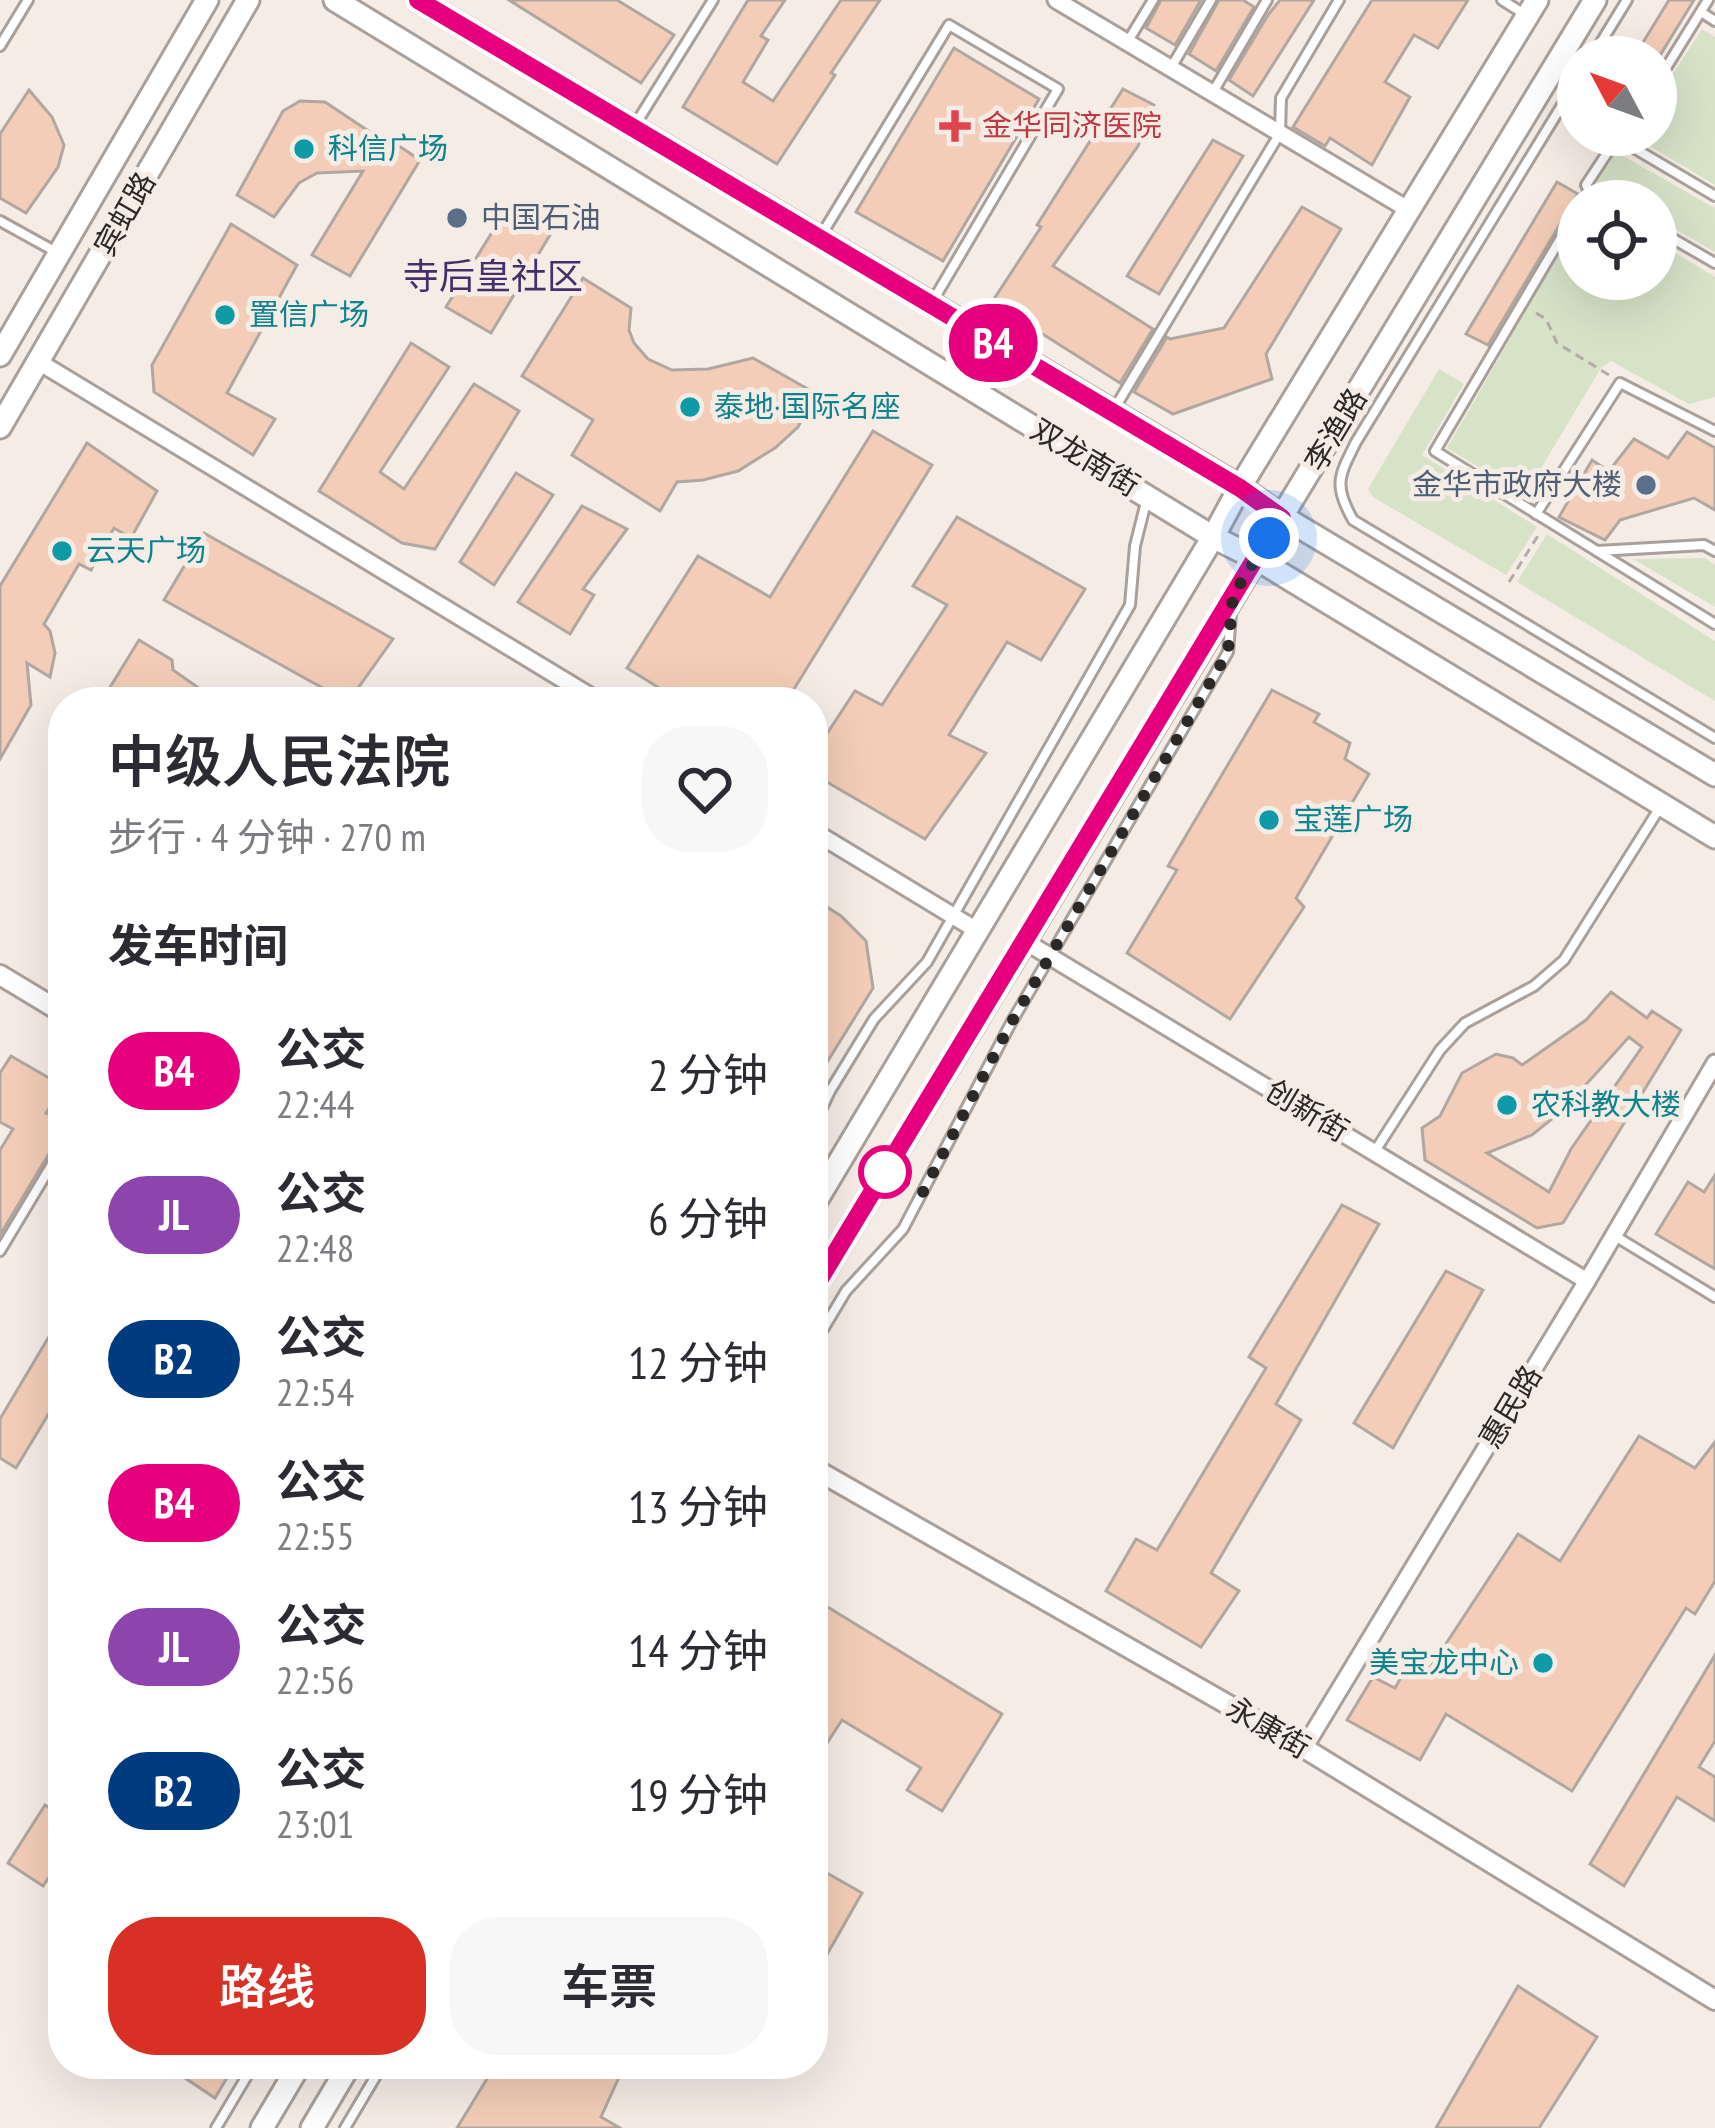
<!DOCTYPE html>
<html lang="zh">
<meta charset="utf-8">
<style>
:root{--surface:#fff;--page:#f7f7f7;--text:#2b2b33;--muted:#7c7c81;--accent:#d93025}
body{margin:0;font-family:"PT Sans Narrow","Noto Sans SC",sans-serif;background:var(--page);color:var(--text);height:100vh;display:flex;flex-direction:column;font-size:45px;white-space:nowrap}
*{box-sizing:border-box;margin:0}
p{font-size:39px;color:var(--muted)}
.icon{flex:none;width:66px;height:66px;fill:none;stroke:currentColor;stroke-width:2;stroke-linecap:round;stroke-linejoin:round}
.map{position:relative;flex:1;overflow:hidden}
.sheet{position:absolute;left:48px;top:687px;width:780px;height:1392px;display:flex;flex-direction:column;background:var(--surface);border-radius:48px;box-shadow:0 12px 48px #0002}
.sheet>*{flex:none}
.badge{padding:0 24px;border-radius:39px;font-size:42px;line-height:78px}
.needle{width:78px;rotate:311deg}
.controls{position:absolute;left:1557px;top:36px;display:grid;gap:24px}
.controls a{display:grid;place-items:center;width:120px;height:120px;border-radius:50%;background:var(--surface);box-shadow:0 12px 48px #0002;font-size:60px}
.you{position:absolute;width:60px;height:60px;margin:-30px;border:9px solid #fff;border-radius:50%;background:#1a73e8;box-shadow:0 0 0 18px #1a73e833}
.map>.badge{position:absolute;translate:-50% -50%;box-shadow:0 0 0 6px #fff}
h2{padding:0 60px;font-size:45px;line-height:108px}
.round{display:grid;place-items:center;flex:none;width:126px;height:126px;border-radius:48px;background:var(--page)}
.headline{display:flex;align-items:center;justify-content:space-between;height:204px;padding:0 60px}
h1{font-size:57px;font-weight:600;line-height:90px}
.action{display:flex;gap:24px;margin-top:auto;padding:24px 60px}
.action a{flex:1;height:138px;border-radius:48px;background:var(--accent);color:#fff;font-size:48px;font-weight:600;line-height:138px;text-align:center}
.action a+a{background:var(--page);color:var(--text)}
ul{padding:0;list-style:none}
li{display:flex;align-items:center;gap:36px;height:144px;padding:0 60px}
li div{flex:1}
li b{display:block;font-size:45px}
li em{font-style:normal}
li .badge{min-width:132px;font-weight:700;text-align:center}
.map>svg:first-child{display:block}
.green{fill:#d6e3c7}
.building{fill:#f3cdb7;stroke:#b1a7a1;stroke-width:3;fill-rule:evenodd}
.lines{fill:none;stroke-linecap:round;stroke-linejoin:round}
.service-casing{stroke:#aaa09a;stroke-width:14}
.minor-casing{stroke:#aaa09a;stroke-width:21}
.tertiary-casing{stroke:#aaa09a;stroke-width:24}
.secondary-casing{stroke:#aaa09a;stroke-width:27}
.path{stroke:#b4aca8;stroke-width:3;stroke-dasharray:9 6;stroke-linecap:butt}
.service{stroke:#fff;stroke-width:8}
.minor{stroke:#fff;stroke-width:15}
.tertiary{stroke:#fff;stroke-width:18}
.secondary{stroke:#fff;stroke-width:21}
.line-casing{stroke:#fff;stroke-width:27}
.line{stroke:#e6007e;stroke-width:18}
.walk{stroke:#2c2826;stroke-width:12;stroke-dasharray:0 21.6}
.health-dot{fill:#e0444e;stroke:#f6ece6;stroke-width:4.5}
.culture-dot{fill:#0f9aa8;stroke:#f6ece6;stroke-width:4.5}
.service-dot{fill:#5c6f8a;stroke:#f6ece6;stroke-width:4.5}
.stop-dot{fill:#fff;stroke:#e6007e;stroke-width:6}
.labels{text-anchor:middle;stroke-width:10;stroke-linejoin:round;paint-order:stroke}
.health-label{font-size:30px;fill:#be3a42;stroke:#f6ece6;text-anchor:start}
.culture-label{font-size:30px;fill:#0d838f;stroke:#f6ece6;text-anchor:start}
.street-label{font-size:30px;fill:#2c2826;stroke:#f6ece6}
.service-label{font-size:30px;fill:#4e5e75;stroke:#f6ece6;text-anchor:start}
.quarter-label{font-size:36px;fill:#452e69;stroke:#f6ece6}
</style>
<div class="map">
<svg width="1715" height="2128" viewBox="0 0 1715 2128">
<rect width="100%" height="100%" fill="#f6ece6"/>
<g class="green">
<path d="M1702 29 1715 37V185L1633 136 1656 135V100Z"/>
<path d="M1616 152 1715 208V252L1656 218V201H1628L1596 182Z"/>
<path d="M1578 221V279H1656V241L1715 277V397L1689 404 1611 361 1601 368 1525 495 1447 448Z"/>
<path d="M1439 369 1464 384 1422 455 1537 527 1506 575 1373 497 1368 489Z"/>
<path d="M1547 534 1715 641V701L1517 582Z"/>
<path d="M1705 558 1715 565V607L1633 559Z"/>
</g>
<g class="building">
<path d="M509 0H617L674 35 641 83Z"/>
<path d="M748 0H785L761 36 768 40 743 82 773 101 841 0H880L831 73 835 75 777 164 683 107Z"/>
<path d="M1161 0H1201L1175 45 1146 28Z"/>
<path d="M1219 0H1243L1254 7 1216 71 1189 54Z"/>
<path d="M1280 0H1314L1253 96 1229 80 1268 15Z"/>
<path d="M1372 0H1468L1438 48 1414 35 1385 82 1410 97 1372 165 1330 138 1325 146 1293 127Z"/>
<path d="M1669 0H1694L1659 57H1634Z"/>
<path d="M954 48 1039 99 943 261 856 212Z"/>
<path d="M1123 89 1154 105 1138 146 1053 266 1153 329 1120 383 992 302 1041 227 1037 225Z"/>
<path d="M29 90 52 117 64 145 58 167 26 213 0 198V134Z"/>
<path d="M300 101 325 102 382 140 384 136 420 160 350 276 312 255 363 171 317 173 299 183 274 217 237 195 283 111Z"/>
<path d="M1213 140 1243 156 1159 294 1127 276Z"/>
<path d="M1557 182 1578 194 1488 345 1466 334Z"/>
<path d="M510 203 553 230 491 333 446 307Z"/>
<path d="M1302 207 1341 229 1266 354 1272 379 1173 414 1134 392 1167 337 1170 339 1224 328Z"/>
<path d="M231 224 297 265 227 393 275 419 253 455 154 392 152 365Z"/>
<path d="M583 278 631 308 629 330 634 343 648 359 672 370 708 369 753 358 815 393 798 427 775 448 738 471 703 480 677 482 660 511 572 455 593 420 522 376Z"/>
<path d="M411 343 449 367 380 472 404 489 474 384 519 411 435 549 402 543 319 491Z"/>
<path d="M873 431 932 465 786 702H682L627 668 698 556 770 597Z"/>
<path d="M1687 432 1715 448V510L1694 498 1620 520 1605 540 1559 517 1592 460 1609 471 1634 439 1668 458Z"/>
<path d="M87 443 157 491 131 538 114 528 91 570 79 564 44 624 50 631 55 653 50 677 27 663 31 705 0 759V586Z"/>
<path d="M516 473 553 495 494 585 460 562Z"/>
<path d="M582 506 627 529 583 589 594 595 570 634 518 602Z"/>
<path d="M957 517 1085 589 1041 660 1007 642 949 735 986 753 925 839 813 774V755L855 691 882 705 947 605 913 586Z"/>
<path d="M204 533 393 639 348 702 164 600Z"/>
<path d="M139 640 172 660 173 670 200 689 192 702H101Z"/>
<path d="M1272 690 1319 714 1314 722 1350 743 1345 759 1369 774 1296 898 1304 907 1230 1019 1127 953 1177 870 1168 866Z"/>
<path d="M813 898 841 916 866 941 873 988 813 1085Z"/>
<path d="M1611 992 1647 1018 1652 1011 1681 1030 1563 1223 1537 1228 1425 1160 1422 1128 1440 1116 1462 1073 1496 1054 1513 1058 1522 1065 1586 1020ZM1629 1037 1642 1047 1571 1149 1549 1192 1487 1153 1532 1135 1562 1111Z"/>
<path d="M11 1056 63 1086 46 1113 63 1120V1137L56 1142 0 1235V1150L13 1129 0 1122V1073Z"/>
<path d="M1715 1175V1269L1656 1234 1688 1182 1704 1192Z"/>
<path d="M1342 1205 1379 1224 1276 1404 1301 1420 1211 1573 1239 1591 1201 1647 1106 1591 1136 1539 1157 1550 1266 1368 1249 1357Z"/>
<path d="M1446 1271 1483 1290 1393 1448 1354 1423Z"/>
<path d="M63 1313V1390L16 1468 0 1458V1419Z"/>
<path d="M1639 1436 1695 1468 1715 1442V1581L1695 1614 1686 1608 1572 1791 1446 1714 1420 1760 1347 1720 1373 1677 1395 1688 1412 1658 1430 1668 1518 1534 1560 1561Z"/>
<path d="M813 1598 1002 1714 942 1811 907 1790 921 1768 842 1720 813 1765Z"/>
<path d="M1715 1655V1741L1699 1767 1715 1777V1821L1677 1797 1624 1886 1590 1864Z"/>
<path d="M45 1805 63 1816V1857L43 1886 8 1863Z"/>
<path d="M813 1865 862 1893 813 1979Z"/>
<path d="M1518 1986 1597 2037 1539 2128H1436Z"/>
<path d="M190 2064H235L215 2098 182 2076Z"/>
<path d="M496 2064H625L601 2117 620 2128H457Z"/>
</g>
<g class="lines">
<defs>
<g id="service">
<path d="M1502 0 1526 15"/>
<path d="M1701 12 1715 21"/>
<path d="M1128 41 1153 0"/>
<path d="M0 46 28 0"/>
<path d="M1592 57 1627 0"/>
<path d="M1172 66 1211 0"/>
<path d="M1578 79 1356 442C1339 476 1333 485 1353 520L1715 738"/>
<path d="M1656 84 1708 0"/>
<path d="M1213 92 1267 0"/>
<path d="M635 125 713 0"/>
<path d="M1617 138 1715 196"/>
<path d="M1589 191 1605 201"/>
<path d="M1583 201 1589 191 1586 185 1617 138 1623 135"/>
<path d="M1578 209 1435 451 1715 624"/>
<path d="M0 221 58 253"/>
<path d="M1656 229 1715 263"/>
<path d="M822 234 949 25 1058 89 934 299"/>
<path d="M1113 411 1280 133 1281 98 1339 0"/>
<path d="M1536 514 1620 383 1715 431"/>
<path d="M1597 551 1704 545 1715 551"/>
<path d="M813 1127 830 1091 874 1019 927 962 1130 605 1135 546 1147 498"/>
<path d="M1375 1151 1440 1050 1465 1023 1534 986 1564 960 1659 809"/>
<path d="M1615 1236 1715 1297"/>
<path d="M0 1251 63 1146"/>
<path d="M813 1346 846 1291 903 1229 1011 1023 1228 652 1231 614"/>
<path d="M216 2128 254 2064"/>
<path d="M345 2128 383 2064"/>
</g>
<g id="minor">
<path d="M1056 0 1409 210"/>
<path d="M39 362 600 702"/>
<path d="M813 831 978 931"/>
<path d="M1026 942 1587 1281"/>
<path d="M1304 1748 1587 1281 1715 1063"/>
</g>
<g id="tertiary">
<path d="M0 975 63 1013"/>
<path d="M813 1468 1304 1748 1715 2000"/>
</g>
<g id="secondary">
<path d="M335 0 1213 537 1255 558 1715 837"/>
<path d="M418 0C693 161 965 326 1240 487L1283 517 1715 775"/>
<path d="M0 355 207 0"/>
<path d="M0 427 248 0"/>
<path d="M813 1206 1213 537 1240 487 1537 0"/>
<path d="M813 1290 1595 0"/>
<path d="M262 2128 300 2064"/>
<path d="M312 2128 350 2064"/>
</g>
</defs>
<use href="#service" class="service-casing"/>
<use href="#minor" class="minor-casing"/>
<use href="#tertiary" class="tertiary-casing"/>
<use href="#secondary" class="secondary-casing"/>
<g class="path">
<path d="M1536 313 1546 319 1557 343 1609 375"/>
<path d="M1509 582 1539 534"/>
</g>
<use href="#service" class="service"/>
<use href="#minor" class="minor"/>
<use href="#tertiary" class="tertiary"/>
<use href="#secondary" class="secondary"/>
</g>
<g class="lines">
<defs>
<path id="line" d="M418 0 1240 488 1282 518 1255 559 813 1290"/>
</defs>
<use href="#line" class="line-casing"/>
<use href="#line" class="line"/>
<path class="walk" d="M885 1172 923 1192 1011 1023 1228 652 1233 595 1269 538"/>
</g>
<path class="health-dot" d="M949 108h12v12h12v12h-12v12h-12v-12h-12v-12h12z"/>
<g class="culture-dot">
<circle cx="304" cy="149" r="12"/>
<circle cx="225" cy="315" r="12"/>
<circle cx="690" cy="407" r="12"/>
<circle cx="62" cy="551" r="12"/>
<circle cx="1269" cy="820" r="12"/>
<circle cx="1507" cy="1105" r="12"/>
<circle cx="1543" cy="1663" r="12"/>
</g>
<g class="service-dot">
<circle cx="457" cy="218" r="12"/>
<circle cx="1646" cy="485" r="12"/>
</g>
<circle class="stop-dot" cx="885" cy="1172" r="24"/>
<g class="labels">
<g class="health-label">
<text x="982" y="136">金华同济医院</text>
</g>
<g class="culture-label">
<text x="328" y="159">科信广场</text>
<text x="249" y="325">置信广场</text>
<text x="714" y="417">泰地·国际名座</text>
<text x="86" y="561">云天广场</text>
<text x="1293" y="830">宝莲广场</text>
<text x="1531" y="1115">农科教大楼</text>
<text x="1519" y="1673" text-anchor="end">美宝龙中心</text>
</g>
<g class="street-label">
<text transform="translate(125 214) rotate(-60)" y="10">宾虹路</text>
<text transform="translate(1336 430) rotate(-59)" y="10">李渔路</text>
<text transform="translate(1085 458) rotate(31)" y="10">双龙南街</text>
<text transform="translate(1307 1111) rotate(31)" y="10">创新街</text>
<text transform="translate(1511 1407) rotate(-59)" y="10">惠民路</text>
<text transform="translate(1268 1728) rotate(30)" y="10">永康街</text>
</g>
<g class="service-label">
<text x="481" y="228">中国石油</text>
<text x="1622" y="495" text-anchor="end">金华市政府大楼</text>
</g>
<g class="quarter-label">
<text x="493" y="289">寺后皇社区</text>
</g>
</g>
</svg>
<div class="controls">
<a><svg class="needle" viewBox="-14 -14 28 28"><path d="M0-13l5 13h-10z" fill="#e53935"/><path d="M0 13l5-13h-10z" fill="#7c7c81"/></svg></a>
<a><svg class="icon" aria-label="locate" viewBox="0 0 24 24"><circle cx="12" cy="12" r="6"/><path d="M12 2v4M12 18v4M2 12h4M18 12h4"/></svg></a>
</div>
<div class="you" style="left:1269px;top:538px"></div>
<b class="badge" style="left:993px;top:343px;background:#e6007e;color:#fff">B4</b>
<section class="sheet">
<div class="headline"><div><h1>中级人民法院</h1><p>步行 · 4 分钟 · 270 m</p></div><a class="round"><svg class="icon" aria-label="heart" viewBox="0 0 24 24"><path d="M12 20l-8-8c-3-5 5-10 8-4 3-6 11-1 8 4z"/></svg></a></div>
<h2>发车时间</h2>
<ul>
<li><span class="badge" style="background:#e6007e;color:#fff">B4</span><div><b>公交</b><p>22:44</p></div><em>2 分钟</em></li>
<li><span class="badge" style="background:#8e44ad;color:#fff">JL</span><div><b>公交</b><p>22:48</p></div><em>6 分钟</em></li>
<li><span class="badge" style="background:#003b80;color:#fff">B2</span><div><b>公交</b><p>22:54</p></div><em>12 分钟</em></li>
<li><span class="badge" style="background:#e6007e;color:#fff">B4</span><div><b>公交</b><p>22:55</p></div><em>13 分钟</em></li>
<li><span class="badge" style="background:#8e44ad;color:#fff">JL</span><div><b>公交</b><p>22:56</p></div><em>14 分钟</em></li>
<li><span class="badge" style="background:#003b80;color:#fff">B2</span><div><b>公交</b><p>23:01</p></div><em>19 分钟</em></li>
</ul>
<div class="action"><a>路线</a><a>车票</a></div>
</section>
</div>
